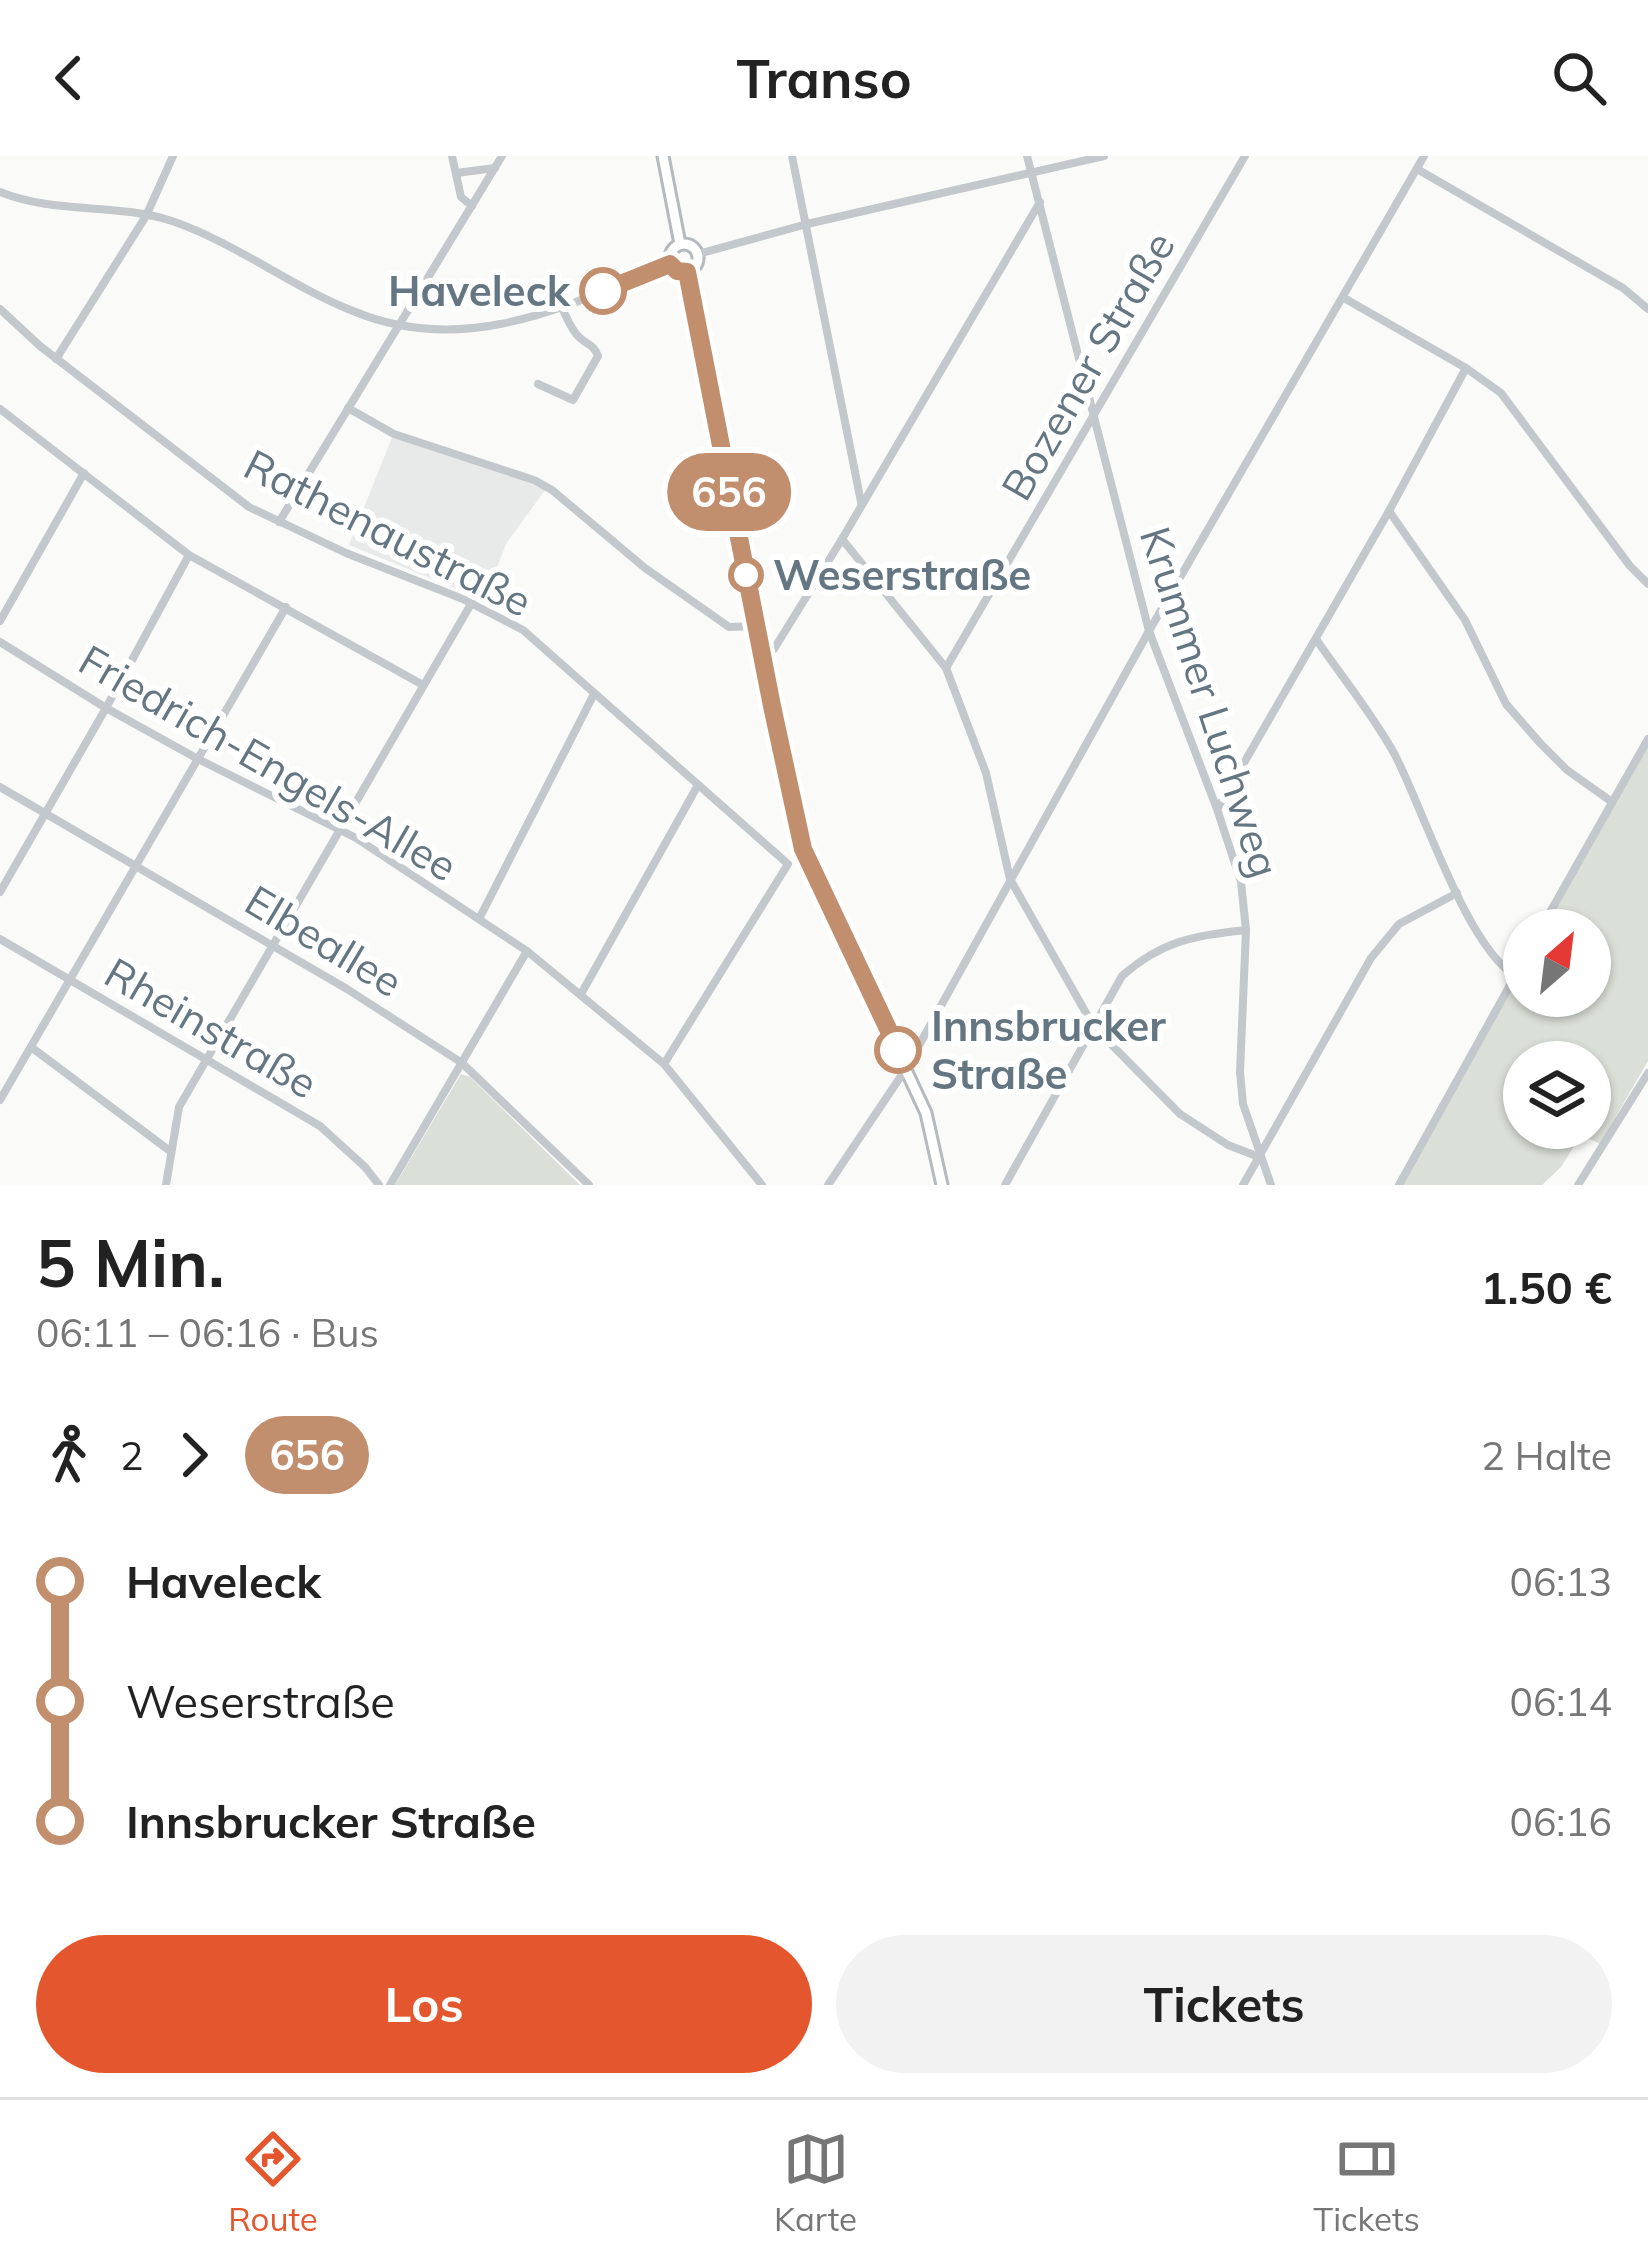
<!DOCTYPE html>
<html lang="de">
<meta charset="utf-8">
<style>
:root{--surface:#fff;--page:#f2f2f2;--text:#222;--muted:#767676;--line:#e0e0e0;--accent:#e4572e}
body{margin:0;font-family:Mulish,sans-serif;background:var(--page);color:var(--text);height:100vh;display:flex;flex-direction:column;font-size:45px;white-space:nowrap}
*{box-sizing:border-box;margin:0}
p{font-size:39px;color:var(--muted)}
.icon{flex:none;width:66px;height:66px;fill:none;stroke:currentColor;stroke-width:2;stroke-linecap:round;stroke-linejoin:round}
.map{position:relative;height:1029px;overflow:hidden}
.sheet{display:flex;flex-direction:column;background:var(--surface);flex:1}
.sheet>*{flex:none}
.badge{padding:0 24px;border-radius:39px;font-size:42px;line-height:78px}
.needle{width:78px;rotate:28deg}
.fabs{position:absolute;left:1503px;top:753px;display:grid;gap:24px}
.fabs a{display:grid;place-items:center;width:108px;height:108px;border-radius:50%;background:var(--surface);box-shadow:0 3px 9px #0004;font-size:60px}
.map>.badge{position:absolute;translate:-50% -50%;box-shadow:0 0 0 6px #fff}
.legs{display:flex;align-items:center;gap:18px;height:132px;padding:0 36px;font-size:39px}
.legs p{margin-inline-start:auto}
.summary{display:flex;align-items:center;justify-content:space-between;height:204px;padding:0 36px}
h1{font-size:66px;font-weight:700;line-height:90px}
.action{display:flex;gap:24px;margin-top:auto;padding:24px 36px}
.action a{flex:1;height:138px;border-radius:72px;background:var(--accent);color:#fff;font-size:48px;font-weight:700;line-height:138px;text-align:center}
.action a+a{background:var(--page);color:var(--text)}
ul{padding:0 36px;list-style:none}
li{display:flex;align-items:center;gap:42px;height:120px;font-size:45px}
li i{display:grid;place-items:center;width:18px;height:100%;margin:0 15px;background:currentColor}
li i::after{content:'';width:30px;height:30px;margin:-15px;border:9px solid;border-radius:50%;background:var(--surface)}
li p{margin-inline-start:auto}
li:first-child i{background:linear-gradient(#0000 50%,currentColor 0)}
li:last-child i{background:linear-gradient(currentColor 50%,#0000 0)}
header{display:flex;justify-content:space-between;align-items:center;height:156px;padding:0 36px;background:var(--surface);font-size:54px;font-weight:700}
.tab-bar{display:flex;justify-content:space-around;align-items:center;height:168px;border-top:3px solid var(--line);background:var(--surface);font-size:33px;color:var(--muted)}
.tab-bar a{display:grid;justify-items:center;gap:6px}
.tab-bar .on{color:var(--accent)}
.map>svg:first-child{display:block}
.built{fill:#e8e9e9}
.green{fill:#dadfd7;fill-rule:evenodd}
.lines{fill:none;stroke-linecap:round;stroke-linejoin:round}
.major-casing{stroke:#b5babe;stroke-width:15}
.minor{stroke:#c3c8cc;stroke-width:8}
.major{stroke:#fff;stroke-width:9}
.line-1-casing{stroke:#fff;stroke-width:27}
.line-1{stroke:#c18f6e;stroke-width:18}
.stop-1-dot{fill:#fff;stroke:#c18f6e;stroke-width:6}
.labels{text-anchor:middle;stroke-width:12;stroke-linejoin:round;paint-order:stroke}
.stop-label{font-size:42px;font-weight:bold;fill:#657683;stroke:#fff;text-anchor:start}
.street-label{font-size:42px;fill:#657683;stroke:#fff}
</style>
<header><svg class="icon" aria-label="back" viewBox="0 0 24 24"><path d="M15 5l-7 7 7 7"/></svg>Transo<svg class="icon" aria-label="search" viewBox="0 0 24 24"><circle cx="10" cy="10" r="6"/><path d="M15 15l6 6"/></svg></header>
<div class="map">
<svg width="1648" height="1029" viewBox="0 0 1648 1029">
<rect width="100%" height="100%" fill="#fafaf8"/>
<path class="built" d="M393 279 533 326 546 333 507 386 484 444 349 389Z"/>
<g class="green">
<path d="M1648 581V905L1600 988 1581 979 1561 1011 1542 1029H1403L1524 804V840H1590V774H1540ZM1524 906H1590V972H1524Z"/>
<path d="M461 918 470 921 580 1029H395Z"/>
</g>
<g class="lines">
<defs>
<g id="major">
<path d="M663 0 680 88"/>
<circle cx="684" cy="102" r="14"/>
<path d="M687 116 791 645 803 693 926 957 942 1029"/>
</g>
</defs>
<use href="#major" class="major-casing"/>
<g class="minor">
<path d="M452 0 461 41 472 50"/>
<path d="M792 0 861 346"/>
<path d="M1027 0 1149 475 1217 653 1241 726 1246 774 1240 916 1243 948 1271 1029"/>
<path d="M1417 13 1623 132 1648 153"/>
<path d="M456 17 495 12"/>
<path d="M0 36C54 58 117 47 172 65 236 87 290 130 353 155 465 202 567 150 670 108"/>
<path d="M698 98 807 68 1104 0"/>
<path d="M1344 142 1466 212 1501 237 1630 410 1648 428"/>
<path d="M0 153 40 190 249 351 346 397 463 443 523 474 788 708 664 908"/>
<path d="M56 203 146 60 173 0"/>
<path d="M538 228 573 244 598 200C594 189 588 189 580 182 571 174 567 162 562 152"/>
<path d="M348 252 394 278 534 324 552 334 645 412 729 471 757 470"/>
<path d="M0 253 189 399 423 529"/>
<path d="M1389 355 1465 464 1506 548 1540 587 1567 614 1612 646"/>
<path d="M279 366 502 0"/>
<path d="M842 383 946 512 986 617 1010 723 1094 871 1180 958 1228 989 1259 1001"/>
<path d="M0 465 84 317"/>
<path d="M1316 483C1342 521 1373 559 1395 599 1424 655 1465 787 1515 820"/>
<path d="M0 486 106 552 198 603 356 682 527 795 664 908 762 1029"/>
<path d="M762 496 774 493 842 383 1040 46"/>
<path d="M946 512 1245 0"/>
<path d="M0 631 347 833 462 907 589 1029"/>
<path d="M1218 652 1389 355 1466 212"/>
<path d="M0 736 106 552 189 399"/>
<path d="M479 763 594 538"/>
<path d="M1540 774 1648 583"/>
<path d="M0 783 320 970 365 1011 379 1029"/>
<path d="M581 838 698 629"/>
<path d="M31 891 170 995"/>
<path d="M0 944 286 451"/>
<path d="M166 1029 179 951 471 448"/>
<path d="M390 1029 527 795"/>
<path d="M828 1029 907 911 1149 475 1424 0"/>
<path d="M1005 1029 1122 820C1163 784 1194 780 1246 774"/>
<path d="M1243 1029 1371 802 1399 768 1457 737"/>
<path d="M1399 1029 1524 804"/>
<path d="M1578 1029 1648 917"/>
</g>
<use href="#major" class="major"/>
</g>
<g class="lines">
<defs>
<path id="line-1" d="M603 135 670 108 677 115 687 116 772 550 803 693 898 894"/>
</defs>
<use href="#line-1" class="line-1-casing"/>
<use href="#line-1" class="line-1"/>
</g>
<g class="stop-1-dot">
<circle cx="603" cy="135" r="21"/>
<circle cx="746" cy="419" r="15"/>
<circle cx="898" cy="894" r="21"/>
</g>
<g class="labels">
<g class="stop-label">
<text x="570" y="150" text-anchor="end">Haveleck</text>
<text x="773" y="434">Weserstraße</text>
<text x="931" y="885">Innsbrucker<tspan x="931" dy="48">Straße</tspan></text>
</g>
<g class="street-label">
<text transform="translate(1088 210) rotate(-60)" y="15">Bozener Straße</text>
<text transform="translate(388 377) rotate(27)" y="15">Rathenaustraße</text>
<text transform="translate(1210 546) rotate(72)" y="15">Krummer Luchweg</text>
<text transform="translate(268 607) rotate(30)" y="15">Friedrich-Engels-Allee</text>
<text transform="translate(324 785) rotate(31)" y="15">Elbeallee</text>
<text transform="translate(211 872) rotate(30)" y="15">Rheinstraße</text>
</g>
</g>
</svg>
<div class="fabs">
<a><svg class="needle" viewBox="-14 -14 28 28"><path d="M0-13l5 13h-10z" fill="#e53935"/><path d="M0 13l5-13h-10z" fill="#767676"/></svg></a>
<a><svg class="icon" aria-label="layers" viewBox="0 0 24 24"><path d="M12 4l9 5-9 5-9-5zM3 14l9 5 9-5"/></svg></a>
</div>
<b class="badge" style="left:729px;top:336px;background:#c18f6e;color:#fff">656</b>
</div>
<section class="sheet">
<div class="summary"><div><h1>5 Min.</h1><p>06:11 – 06:16 · Bus</p></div><b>1.50 €</b></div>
<div class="legs"><svg class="icon" aria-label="walk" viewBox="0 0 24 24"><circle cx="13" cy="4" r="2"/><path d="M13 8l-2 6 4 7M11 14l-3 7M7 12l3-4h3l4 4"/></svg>2<svg class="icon" aria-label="forward" viewBox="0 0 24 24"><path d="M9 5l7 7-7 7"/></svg><b class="badge" style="background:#c18f6e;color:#fff">656</b><p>2 Halte</p></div>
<ul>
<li><i style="color:#c18f6e"></i><b>Haveleck</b><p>06:13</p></li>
<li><i style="color:#c18f6e"></i><span>Weserstraße</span><p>06:14</p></li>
<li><i style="color:#c18f6e"></i><b>Innsbrucker Straße</b><p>06:16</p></li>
</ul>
<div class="action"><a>Los</a><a>Tickets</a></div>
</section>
<nav class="tab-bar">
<a class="on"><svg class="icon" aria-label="directions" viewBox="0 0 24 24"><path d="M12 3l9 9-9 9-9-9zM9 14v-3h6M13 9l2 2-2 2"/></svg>Route</a>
<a><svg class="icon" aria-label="map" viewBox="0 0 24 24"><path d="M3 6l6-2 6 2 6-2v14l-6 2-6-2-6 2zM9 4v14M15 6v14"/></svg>Karte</a>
<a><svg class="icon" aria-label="tickets" viewBox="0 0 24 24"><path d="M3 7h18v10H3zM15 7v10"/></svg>Tickets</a>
</nav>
